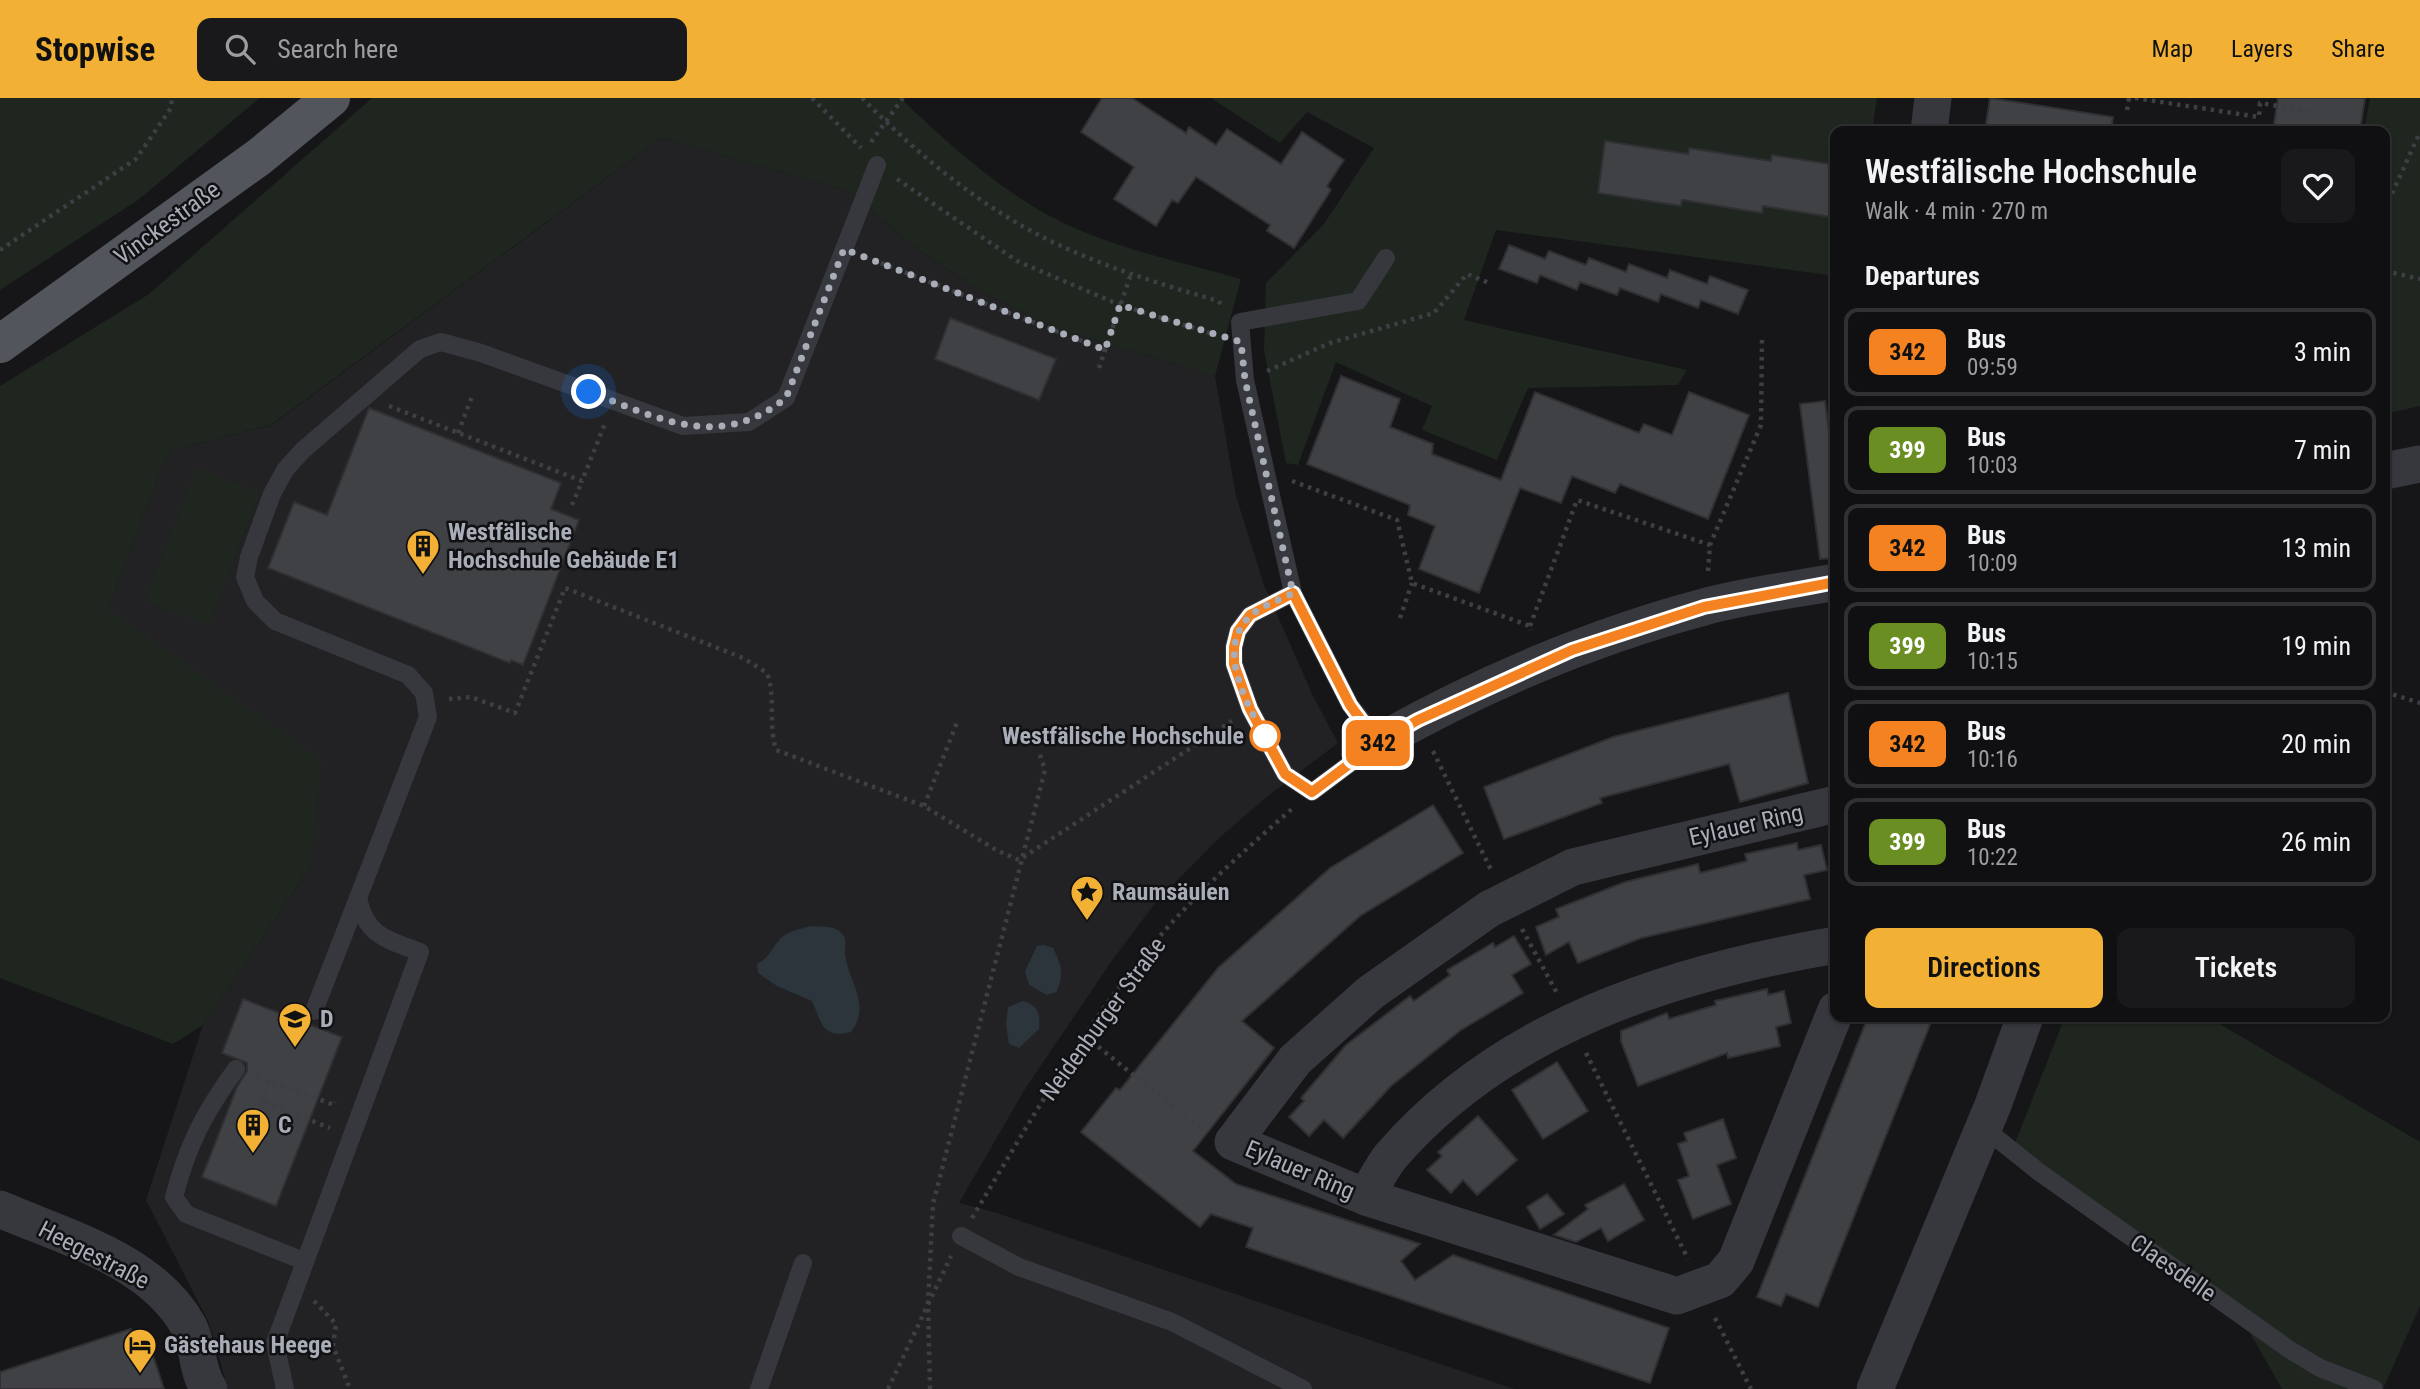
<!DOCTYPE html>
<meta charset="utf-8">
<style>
:root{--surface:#101012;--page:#19191b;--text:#f1f3f6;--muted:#9c9d9f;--line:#303032;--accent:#f2b134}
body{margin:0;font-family:"Roboto Condensed",sans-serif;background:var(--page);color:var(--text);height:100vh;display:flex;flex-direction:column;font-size:26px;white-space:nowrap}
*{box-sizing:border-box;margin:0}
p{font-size:23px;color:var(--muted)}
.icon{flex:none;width:38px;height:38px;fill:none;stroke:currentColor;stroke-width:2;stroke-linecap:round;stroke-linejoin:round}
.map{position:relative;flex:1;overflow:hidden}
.sheet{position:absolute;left:1830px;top:28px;width:560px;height:896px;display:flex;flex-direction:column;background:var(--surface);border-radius:14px;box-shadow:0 2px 5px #0004,0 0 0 2px var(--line)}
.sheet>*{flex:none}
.badge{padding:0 14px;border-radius:10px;font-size:24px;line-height:46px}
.you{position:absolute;width:35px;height:35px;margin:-18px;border:5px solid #fff;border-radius:50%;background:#1a73e8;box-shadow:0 0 0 10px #1a73e833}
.map>.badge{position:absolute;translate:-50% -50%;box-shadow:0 0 0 4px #fff}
h2{padding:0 35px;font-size:26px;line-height:63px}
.round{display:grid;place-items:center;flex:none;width:74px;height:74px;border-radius:14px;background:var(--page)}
.head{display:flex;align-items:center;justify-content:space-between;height:119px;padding:0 35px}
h1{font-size:33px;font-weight:600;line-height:52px}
.action{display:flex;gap:14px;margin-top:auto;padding:14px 35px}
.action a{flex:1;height:80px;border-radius:14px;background:var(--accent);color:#111;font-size:28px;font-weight:600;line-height:80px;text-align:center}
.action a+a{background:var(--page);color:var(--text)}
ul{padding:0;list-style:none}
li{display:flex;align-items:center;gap:21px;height:88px;margin:0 14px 10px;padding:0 21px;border:4px solid var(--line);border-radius:14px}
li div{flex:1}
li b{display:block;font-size:26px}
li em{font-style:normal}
li .badge{min-width:77px;font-weight:700;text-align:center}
header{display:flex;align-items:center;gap:42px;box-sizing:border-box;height:98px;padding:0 35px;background:var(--accent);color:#111}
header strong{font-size:33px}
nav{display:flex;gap:38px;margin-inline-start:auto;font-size:24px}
.search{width:490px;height:63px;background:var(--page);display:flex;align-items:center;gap:18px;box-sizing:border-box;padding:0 24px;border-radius:14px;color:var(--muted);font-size:26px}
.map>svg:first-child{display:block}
.built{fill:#222225}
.green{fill:#1e261f}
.water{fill:#2c353c}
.building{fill:#404145;stroke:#303034;stroke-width:2}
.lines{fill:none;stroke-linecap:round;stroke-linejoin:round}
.path{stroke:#3d3f44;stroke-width:4.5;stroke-dasharray:3.5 5;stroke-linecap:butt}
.service{stroke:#37383d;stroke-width:18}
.minor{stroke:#37383d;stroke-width:37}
.primary{stroke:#53555c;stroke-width:38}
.line-casing{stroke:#fff;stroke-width:16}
.line{stroke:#f58220;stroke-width:10}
.walk{stroke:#a8adb8;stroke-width:7;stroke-dasharray:0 12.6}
.stop-dot{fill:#fff;stroke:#f58220;stroke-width:3.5}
.labels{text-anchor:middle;stroke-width:5;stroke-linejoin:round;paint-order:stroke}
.street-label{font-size:24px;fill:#a8adb8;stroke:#111113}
.poi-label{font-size:24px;font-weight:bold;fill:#a8adb8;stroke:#111113;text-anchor:start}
.stop-label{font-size:24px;font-weight:bold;fill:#a8adb8;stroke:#111113;text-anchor:end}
</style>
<header>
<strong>Stopwise</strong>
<div class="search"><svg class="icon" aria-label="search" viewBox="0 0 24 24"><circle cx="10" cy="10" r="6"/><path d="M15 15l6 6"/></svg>Search here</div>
<nav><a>Map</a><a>Layers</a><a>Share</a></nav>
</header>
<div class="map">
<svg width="2420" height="1291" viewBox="0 0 2420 1291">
<rect width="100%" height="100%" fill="#161618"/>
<path class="built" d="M661 40 851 94 913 148 981 193 1052 229 1215 278 1236 398 1264 487 1313 598 1338 645 1268 698 1219 740 1156 804 1111 864 1025 991 959 1105 997 1115 1514 1291H228L209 1225 146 1102 203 927 311 768 108 511 169 353 272 327Z"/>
<g class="green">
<path d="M0 0H260L138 102 0 192Z"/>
<path d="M372 0H900C947 44 995 89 1052 119 1110 150 1179 163 1241 181L1215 278 1052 229 981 193 913 148 851 94 661 40 271 327 169 353 108 511 322 662 311 768 203 927 173 946 0 880V288L149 196Z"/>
<path d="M1211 0H1877L1872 33H1836V178L1496 132 1464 222 1687 272 1678 287 1528 290 1497 362 1422 332 1432 308 1336 264 1298 367 1286 365 1264 252 1266 185 1324 126 1374 50 1307 14 1280 45Z"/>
<path d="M2370 0H2420V308L2385 316V33H2364Z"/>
<path d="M196 370 260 394 209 527 145 503Z"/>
<path d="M2065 919H2208L2420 1044V1208L2383 1291H2282L2250 1235 2009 1060Z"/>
</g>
<g class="water">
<path d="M811 828C821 829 835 827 842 836 848 842 844 849 845 856 848 883 872 907 851 934 821 942 821 922 812 903L777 888 758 875 757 866C770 859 771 851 780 841 787 833 801 831 811 828Z"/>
<path d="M1044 847 1053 850C1061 866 1065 877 1056 894L1047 897 1029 887 1025 873 1037 848Z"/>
<path d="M1023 903C1039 908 1040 916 1039 931L1019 950 1009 946 1006 926 1008 909Z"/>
</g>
<g class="building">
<path d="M1102 0H1132L1186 35 1189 29 1216 47 1227 31 1281 66 1302 34 1344 62 1327 88 1331 92 1294 150 1267 133 1270 127 1196 79 1178 105 1172 102 1156 128 1114 101 1134 69 1081 34Z"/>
<path d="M1990 0 2113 19 2111 33H1985Z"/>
<path d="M2278 0H2365L2360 33H2273Z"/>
<path d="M1605 43 1688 56 1689 50 1771 63 1772 57 1836 67V113L1832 112 1831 119 1763 108 1762 115 1682 102 1681 108 1598 95Z"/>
<path d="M1509 147 1545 161 1549 153 1586 167 1589 160 1626 174 1629 166 1667 180 1670 172 1707 186 1710 178 1748 192 1738 216 1701 202 1698 210 1661 196 1658 204 1620 190 1617 197 1580 184 1577 192 1540 177 1537 185 1499 171Z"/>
<path d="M950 220 1056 261 1039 302 935 261Z"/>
<path d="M1341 278 1400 301 1390 329 1433 346 1432 356 1501 382 1535 294 1639 335 1644 326 1672 337 1689 294 1749 317 1708 421 1620 386 1615 395 1572 378 1561 405 1520 390 1479 495 1419 471 1435 428 1408 417 1410 407 1307 366Z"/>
<path d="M1825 303 1836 386V460L1820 461 1800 306Z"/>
<path d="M369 310 561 385 551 411 579 422 523 567 511 562 510 565 268 470 294 404 327 417Z"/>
<path d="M1788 595 1808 685 1740 704 1729 666 1600 700 1602 705 1504 741 1484 689 1613 639Z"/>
<path d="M1433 707 1463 755 1360 818 1242 923 1274 950 1193 1053 1236 1086 1420 1146 1401 1163 1415 1182 1453 1157 1669 1230 1650 1285 1246 1149 1253 1130 1211 1116 1200 1129 1081 1034 1116 990 1120 992 1218 870 1330 770Z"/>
<path d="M1797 745 1798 752 1821 747 1827 772 1804 777 1810 801 1641 840 1578 865 1569 844 1546 857 1536 829 1559 819 1556 811 1625 784 1698 766 1700 775 1747 763 1745 756Z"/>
<path d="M1514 838 1531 866 1512 877 1523 895 1461 932 1391 988 1343 1040 1324 1022 1309 1038 1289 1019 1304 1003 1301 1000 1346 947 1410 898 1414 903 1450 877 1447 872 1493 845 1495 849Z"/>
<path d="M1767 891 1768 897 1784 893 1791 925 1776 929 1780 948 1728 960 1727 955 1638 988 1621 943V933L1667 915 1669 921 1716 907 1715 903Z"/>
<path d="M243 901 342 939 276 1108 202 1079 237 989 247 973V965L222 955Z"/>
<path d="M1868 919H1933L1818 1209 1786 1196 1781 1208 1757 1199Z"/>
<path d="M1557 964 1588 1013 1543 1041 1512 992Z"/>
<path d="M1478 1018 1517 1062 1477 1097 1463 1082 1451 1095 1427 1072 1442 1058 1438 1054Z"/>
<path d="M1723 1021 1736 1060 1717 1067 1731 1106 1693 1121 1678 1082 1689 1078 1678 1046 1687 1043 1684 1035Z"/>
<path d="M1624 1086 1644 1122 1608 1143 1601 1130 1576 1144 1554 1137 1588 1111 1585 1107Z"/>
<path d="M1547 1096 1564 1116 1540 1131 1527 1109Z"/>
<path d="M130 1231 147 1239 164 1291H0V1274Z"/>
</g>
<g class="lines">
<g class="path">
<path d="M812 0 861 50"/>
<path d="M862 0C924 63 995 121 1077 155 1123 175 1171 189 1218 203L1224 209"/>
<path d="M2135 0 2259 19 2260 5 2315 14"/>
<path d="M2127 12 2129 0"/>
<path d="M871 44 903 0"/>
<path d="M897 81 1017 163 1120 207 1216 237"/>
<path d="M2385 111 2420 34"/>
<path d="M0 152 136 61 171 10 172 0"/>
<path d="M865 159 1105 252"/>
<path d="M2385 173 2420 181"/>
<path d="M1099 270 1131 176"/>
<path d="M1267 273 1330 245 1434 215 1467 176 1489 185"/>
<path d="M389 308 582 383 606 323"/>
<path d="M458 335 473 296"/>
<path d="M1292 383 1397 422 1412 485 1530 528 1531 532"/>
<path d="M572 407 582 383"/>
<path d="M1708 473 1710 447 1761 327 1762 242"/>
<path d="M1400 520 1412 485"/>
<path d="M1530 528 1577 402 1710 447"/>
<path d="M2385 594 2420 605"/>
<path d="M449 601 471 599 515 615 565 490 743 560 767 575C776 600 768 625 776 652L924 708 996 752 1019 762 1232 623"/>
<path d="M1433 653 1492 774"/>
<path d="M924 708 958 622"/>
<path d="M1522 831 1558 897"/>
<path d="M1085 938 1204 1034"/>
<path d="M1586 955 1688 1161"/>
<path d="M257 978 334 1007 335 1004"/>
<path d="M262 1003 269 983"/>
<path d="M257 1016 262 1003 330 1030"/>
<path d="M972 1120C1029 1025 1084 928 1155 844 1196 795 1245 752 1293 710"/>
<path d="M314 1203 336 1226 333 1248 350 1291"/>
<path d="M1715 1220 1751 1291"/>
<path d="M888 1291 951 1158"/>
<path d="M930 1291 928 1205 933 1106 1045 672 1039 654"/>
</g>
<g class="service">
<path d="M1293 495 1250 517 1238 533 1234 549V566L1250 611 1285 676 1312 694 1379 644 1350 607 1293 495 1245 282 1240 224 1358 203 1386 160"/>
<path d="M314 913 358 800"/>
<path d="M236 971C204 1015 188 1046 174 1099L186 1116 304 1163"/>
<path d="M1984 1030 2039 1074 2290 1252 2320 1270 2374 1291"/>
<path d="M961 1138 1019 1169 1172 1224 1303 1291"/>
<path d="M285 1291 275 1245 420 854C386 841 366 838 358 800L428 619 424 595 408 577 275 523 255 503 245 479 249 459 272 396 285 372 302 353 420 251 441 244 481 255 683 328 749 324 786 300 877 67"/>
<path d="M759 1291 803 1165"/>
</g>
<g class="minor">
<path d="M1929 33 1933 0"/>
<path d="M2385 373 2420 366"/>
<path d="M1379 644C1477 588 1594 538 1704 509 1747 497 1792 492 1836 484"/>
<path d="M1836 706 1573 769 1489 811 1370 895 1295 962 1233 1044 1366 1099 1677 1198 1720 1182 1736 1163 1836 912"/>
<path d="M1366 1099C1374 1086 1381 1070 1391 1058 1503 928 1672 875 1836 847"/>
<path d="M0 1111C66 1140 153 1162 189 1229 199 1248 196 1273 209 1291"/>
<path d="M1875 1291 1993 1007 2025 919"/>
</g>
<path class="primary" d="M0 246 259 59 331 0"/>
</g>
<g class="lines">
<defs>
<path id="line" d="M1364 626 1350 607 1293 495 1250 517 1238 533 1234 549V566L1250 611 1285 676 1312 694 1379 644 1418 622 1572 552 1704 509 1836 484"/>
</defs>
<use href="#line" class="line-casing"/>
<use href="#line" class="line"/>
<path class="walk" d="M589 294C659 320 718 354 786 300L844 151 1105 252 1120 207 1241 244 1245 282 1293 495C1280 502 1260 508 1249 519 1215 553 1248 607 1266 641L1265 638"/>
</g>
<defs>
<symbol id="building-pin" viewBox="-11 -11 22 30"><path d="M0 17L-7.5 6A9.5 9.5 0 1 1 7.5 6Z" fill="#f2b134" stroke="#111113"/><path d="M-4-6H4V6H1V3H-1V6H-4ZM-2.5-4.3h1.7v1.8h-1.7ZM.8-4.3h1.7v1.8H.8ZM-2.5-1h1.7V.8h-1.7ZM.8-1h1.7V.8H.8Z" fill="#111"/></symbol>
<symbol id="sight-pin" viewBox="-11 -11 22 30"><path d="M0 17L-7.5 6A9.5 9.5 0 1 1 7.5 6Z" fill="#f2b134" stroke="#111113"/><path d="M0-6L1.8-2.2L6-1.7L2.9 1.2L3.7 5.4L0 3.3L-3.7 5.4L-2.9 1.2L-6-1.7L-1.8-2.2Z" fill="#111"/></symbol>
<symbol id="university-pin" viewBox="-11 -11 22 30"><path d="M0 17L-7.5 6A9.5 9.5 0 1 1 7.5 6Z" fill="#f2b134" stroke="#111113"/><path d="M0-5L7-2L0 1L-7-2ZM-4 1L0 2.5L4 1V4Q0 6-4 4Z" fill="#111"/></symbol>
<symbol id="hotel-pin" viewBox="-11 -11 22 30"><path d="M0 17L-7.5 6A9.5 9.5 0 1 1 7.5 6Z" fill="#f2b134" stroke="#111113"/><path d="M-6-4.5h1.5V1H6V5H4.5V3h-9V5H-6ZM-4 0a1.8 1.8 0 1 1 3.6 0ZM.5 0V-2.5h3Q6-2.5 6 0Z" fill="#111"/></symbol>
</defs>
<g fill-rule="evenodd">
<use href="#building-pin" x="404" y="429" width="38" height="52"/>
<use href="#sight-pin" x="1068" y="775" width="38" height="52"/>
<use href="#university-pin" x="276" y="902" width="38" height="52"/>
<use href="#building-pin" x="234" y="1008" width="38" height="52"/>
<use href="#hotel-pin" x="121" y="1228" width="38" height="52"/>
</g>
<circle class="stop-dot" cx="1265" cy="638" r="14"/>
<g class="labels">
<g class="street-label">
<text transform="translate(167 125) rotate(-36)" y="8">Vinckestraße</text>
<text transform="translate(1746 727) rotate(-13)" y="8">Eylauer Ring</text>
<text transform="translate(1103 921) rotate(-54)" y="8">Neidenburger Straße</text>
<text transform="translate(1300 1072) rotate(23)" y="8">Eylauer Ring</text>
<text transform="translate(94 1157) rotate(27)" y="8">Heegestraße</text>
<text transform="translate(2173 1170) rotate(35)" y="8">Claesdelle</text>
</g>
<g class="poi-label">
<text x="448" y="442">Westfälische<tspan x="448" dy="28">Hochschule Gebäude E1</tspan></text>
<text x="1112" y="802">Raumsäulen</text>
<text x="320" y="929">D</text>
<text x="278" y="1035">C</text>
<text x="164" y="1255">Gästehaus Heege</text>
</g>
<g class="stop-label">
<text x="1244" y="646">Westfälische Hochschule</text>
</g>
</g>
</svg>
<div class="you" style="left:589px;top:294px"></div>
<b class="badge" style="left:1378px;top:645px;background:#f58220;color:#111">342</b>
<section class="sheet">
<div class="head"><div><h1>Westfälische Hochschule</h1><p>Walk · 4 min · 270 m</p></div><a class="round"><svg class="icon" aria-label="heart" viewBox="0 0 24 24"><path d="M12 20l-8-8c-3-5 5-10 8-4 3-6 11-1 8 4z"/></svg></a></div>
<h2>Departures</h2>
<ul>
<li><span class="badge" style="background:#f58220;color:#111">342</span><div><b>Bus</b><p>09:59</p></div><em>3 min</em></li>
<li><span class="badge" style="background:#6b8e23;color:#fff">399</span><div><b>Bus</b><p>10:03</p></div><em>7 min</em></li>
<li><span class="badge" style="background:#f58220;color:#111">342</span><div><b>Bus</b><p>10:09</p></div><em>13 min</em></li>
<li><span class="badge" style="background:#6b8e23;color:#fff">399</span><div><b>Bus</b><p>10:15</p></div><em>19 min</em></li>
<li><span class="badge" style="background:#f58220;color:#111">342</span><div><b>Bus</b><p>10:16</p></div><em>20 min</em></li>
<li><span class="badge" style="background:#6b8e23;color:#fff">399</span><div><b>Bus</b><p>10:22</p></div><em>26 min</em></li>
</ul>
<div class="action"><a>Directions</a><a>Tickets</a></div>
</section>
</div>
